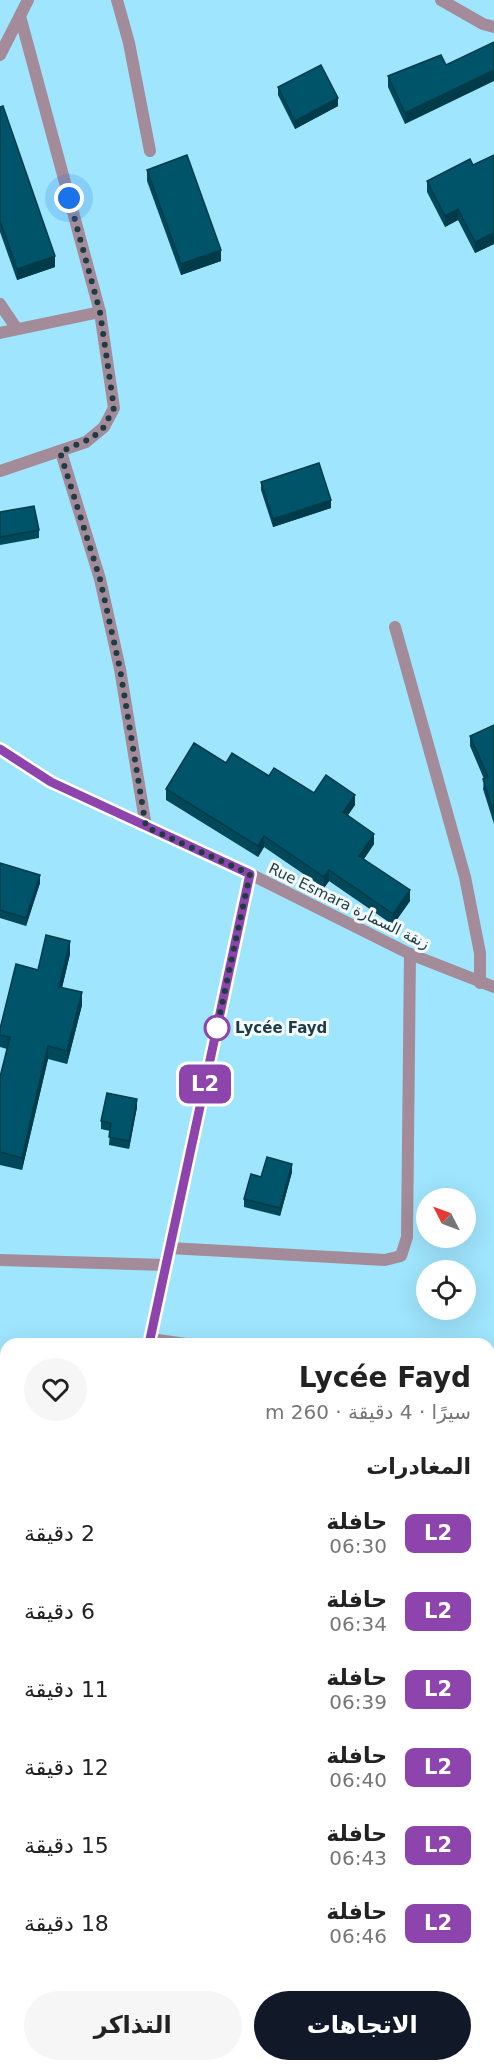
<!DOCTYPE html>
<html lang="ar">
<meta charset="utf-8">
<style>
:root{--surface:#fff;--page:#f6f6f6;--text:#222;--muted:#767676;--accent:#111827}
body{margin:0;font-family:"DejaVu Sans",Cairo,sans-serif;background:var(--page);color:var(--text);direction:rtl;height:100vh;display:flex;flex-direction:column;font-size:22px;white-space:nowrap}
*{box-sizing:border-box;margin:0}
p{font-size:20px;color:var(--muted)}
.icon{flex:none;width:33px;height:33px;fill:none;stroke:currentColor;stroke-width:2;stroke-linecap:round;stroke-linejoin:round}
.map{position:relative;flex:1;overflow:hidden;direction:ltr}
.drawer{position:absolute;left:0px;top:1338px;width:495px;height:734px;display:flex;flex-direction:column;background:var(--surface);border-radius:18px 18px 0 0;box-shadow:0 6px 24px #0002;direction:rtl}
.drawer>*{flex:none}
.badge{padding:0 12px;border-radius:9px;font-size:21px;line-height:39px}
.needle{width:39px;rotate:312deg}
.controls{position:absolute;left:416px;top:1188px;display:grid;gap:12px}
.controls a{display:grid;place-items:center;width:60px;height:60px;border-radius:50%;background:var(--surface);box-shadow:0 6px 24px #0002;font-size:30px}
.you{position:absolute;width:30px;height:30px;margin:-15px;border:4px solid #fff;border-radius:50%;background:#1a73e8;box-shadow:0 0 0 9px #1a73e833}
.map>.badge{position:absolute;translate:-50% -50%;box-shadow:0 0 0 3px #fff}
h2{padding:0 24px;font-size:22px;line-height:54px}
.round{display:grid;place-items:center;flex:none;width:63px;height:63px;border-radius:32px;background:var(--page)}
.headline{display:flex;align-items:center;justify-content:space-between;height:102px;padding:0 24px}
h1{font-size:28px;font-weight:700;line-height:45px}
.button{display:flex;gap:12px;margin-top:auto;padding:12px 24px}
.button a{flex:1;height:69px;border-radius:36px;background:var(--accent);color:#fff;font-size:24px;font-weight:700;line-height:69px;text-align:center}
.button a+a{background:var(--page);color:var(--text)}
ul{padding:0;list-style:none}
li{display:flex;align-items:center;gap:18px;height:78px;padding:0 24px}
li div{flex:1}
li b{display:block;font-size:22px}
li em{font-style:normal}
li .badge{min-width:66px;font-weight:700;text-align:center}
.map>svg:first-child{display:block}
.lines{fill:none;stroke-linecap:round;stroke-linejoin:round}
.service{stroke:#a38b99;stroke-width:12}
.minor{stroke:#a38b99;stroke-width:12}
.tertiary{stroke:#a38b99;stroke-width:12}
.wall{fill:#00485a}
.shaded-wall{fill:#003b4a}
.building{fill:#005469;stroke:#003b4a;stroke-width:1.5}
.line-casing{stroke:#fff;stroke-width:14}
.line{stroke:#8e44ad;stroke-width:9}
.walk{stroke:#1f3c45;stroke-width:6;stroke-dasharray:0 10.8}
.stop-dot{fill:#fff;stroke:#8e44ad;stroke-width:3}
.labels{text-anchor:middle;stroke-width:6;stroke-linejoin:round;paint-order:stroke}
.street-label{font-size:15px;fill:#1f3c45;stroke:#f4fbfd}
.stop-label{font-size:15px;font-weight:bold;fill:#1f3c45;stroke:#f4fbfd;text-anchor:start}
</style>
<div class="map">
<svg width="494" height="2071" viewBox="0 0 494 2071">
<rect width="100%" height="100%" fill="#9fe5fd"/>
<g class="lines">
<g class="service">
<path d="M395 627 465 877 480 953V983"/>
<path d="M489 2026 494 2024"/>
<path d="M316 2071 326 2066"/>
</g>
<g class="minor">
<path d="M117 0 129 43 150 151"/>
<path d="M441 0 483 24 494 27"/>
<path d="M0 55 28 0"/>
<path d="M0 304 17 329"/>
<path d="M0 333 100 312"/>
<path d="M61 452 100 579 120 669 146 827"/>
<path d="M0 471 86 442 104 427 114 408 100 312 20 16"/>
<path d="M169 1248 385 1260 401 1256 407 1237 410 954"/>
<path d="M0 1260 166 1265"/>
<path d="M150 1339 186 1344"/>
<path d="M149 1344 250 874"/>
<path d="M0 1381H6"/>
<path d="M0 1459 6 1460"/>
<path d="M0 1539 6 1555"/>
<path d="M0 1790 6 1800"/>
<path d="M208 2066 212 2071"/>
</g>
<path class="tertiary" d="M0 749 51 782 250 874 410 954 494 987"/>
</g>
<g class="wall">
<path d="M441 55 405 124 388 87V76Z"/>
<path d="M278 87 338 106 295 129 278 95Z"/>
<path d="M0 107 55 267 17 280 0 232Z"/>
<path d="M494 155V244L475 253 458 220 445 227 427 192V181L473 165Z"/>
<path d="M147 170 221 261 181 275 147 181Z"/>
<path d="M261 482 331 508 273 527 261 490Z"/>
<path d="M0 512 39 530V538L0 545Z"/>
<path d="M494 725V824L483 789 484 779 470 746V736Z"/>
<path d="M226 763 269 776 314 793 355 805 348 815 374 844 364 859 410 901 393 925 329 881 324 888 264 847 258 857 166 800V789Z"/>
<path d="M0 863 40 883 26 926 0 918Z"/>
<path d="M70 954 62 988 82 1005 67 1064 48 1059 22 1170 0 1165V1077L7 1049 0 1047V1029L38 970Z"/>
<path d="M137 1107 129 1149 109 1145 110 1131 101 1129V1121Z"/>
<path d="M292 1172 280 1216 244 1207V1199L261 1177Z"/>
</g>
<g class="shaded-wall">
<path d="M494 70V81L405 124V113Z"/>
<path d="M338 98V106L295 129V121Z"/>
<path d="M458 209V220L445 227V216Z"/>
<path d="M494 233V244L475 253V242Z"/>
<path d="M221 250V261L181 275V264Z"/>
<path d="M55 256V267L17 280V269Z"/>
<path d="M331 500V508L273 527V519Z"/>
<path d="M355 795V805L343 822V812Z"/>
<path d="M374 834V844L359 866V856Z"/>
<path d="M264 836V847L258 857V846Z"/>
<path d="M329 870V881L324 888V877Z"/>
<path d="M40 875V883L26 926V918Z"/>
<path d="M410 890V901L393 925V914Z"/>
<path d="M70 941V954L59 1000V987Z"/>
<path d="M82 992V1005L67 1064V1051Z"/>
<path d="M48 1046V1059L22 1170V1158Z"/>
<path d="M137 1099V1107L129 1149V1141Z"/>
<path d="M292 1164V1172L280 1216V1208Z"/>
</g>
<g class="building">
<path d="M494 42V70L405 113 388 76 441 55 446 65Z"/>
<path d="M321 65 338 98 295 121 278 87Z"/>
<path d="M3 106 55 256 17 269 0 221V107Z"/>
<path d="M187 155 221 250 181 264 147 170Z"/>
<path d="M494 155V233L475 242 458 209 445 216 427 181 470 159 473 165Z"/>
<path d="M319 463 331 500 273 519 261 482Z"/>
<path d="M34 506 39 530 0 537V512Z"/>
<path d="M494 725V814L483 779 488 777 470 736Z"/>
<path d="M194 743 226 763 232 753 269 776 274 768 314 793 326 775 355 795 343 812 374 834 359 856 410 890 393 914 329 870 324 877 264 836 258 846 166 789Z"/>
<path d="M0 863 40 875 26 918 0 910Z"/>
<path d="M46 935 70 941 59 987 82 992 67 1051 48 1046 22 1158 0 1152V1077L10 1037 0 1035V1029L16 964 38 970Z"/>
<path d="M107 1093 137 1099 129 1141 109 1137 111 1123 101 1121Z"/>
<path d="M267 1157 292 1164 280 1208 244 1199 251 1174 261 1177Z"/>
<path d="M489 2046H494V2071H450L451 2066H489Z"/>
</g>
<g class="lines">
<defs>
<path id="line" d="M0 749 51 782 250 874 149 1344"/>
</defs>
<use href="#line" class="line-casing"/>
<use href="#line" class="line"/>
<path class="walk" d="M69 198 100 312 114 408 104 427 92 438 60 452 100 579 120 669 146 827 250 874 216 1032 217 1028"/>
</g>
<circle class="stop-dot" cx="217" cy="1028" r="12"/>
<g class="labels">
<g class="street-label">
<text transform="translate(349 906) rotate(26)" y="5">Rue Esmara زنقة السمارة</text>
</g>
<g class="stop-label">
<text x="235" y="1033">Lycée Fayd</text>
</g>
</g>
</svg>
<div class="controls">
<a><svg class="needle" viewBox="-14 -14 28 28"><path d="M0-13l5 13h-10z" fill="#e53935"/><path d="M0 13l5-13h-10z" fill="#767676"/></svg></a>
<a><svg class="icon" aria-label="locate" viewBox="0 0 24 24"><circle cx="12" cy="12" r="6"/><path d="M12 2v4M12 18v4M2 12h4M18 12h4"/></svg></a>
</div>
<div class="you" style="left:69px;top:198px"></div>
<b class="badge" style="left:205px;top:1084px;background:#8e44ad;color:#fff">L2</b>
<section class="drawer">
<div class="headline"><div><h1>Lycée Fayd</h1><p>سيرًا · 4 دقيقة · 260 m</p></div><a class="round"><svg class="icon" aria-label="heart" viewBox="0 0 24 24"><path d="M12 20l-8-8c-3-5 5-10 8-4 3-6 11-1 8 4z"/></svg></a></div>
<h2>المغادرات</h2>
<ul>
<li><span class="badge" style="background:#8e44ad;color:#fff">L2</span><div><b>حافلة</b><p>06:30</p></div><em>2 دقيقة</em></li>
<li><span class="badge" style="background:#8e44ad;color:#fff">L2</span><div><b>حافلة</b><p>06:34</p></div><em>6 دقيقة</em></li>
<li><span class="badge" style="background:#8e44ad;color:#fff">L2</span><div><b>حافلة</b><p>06:39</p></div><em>11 دقيقة</em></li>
<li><span class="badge" style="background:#8e44ad;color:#fff">L2</span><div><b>حافلة</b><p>06:40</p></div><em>12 دقيقة</em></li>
<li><span class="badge" style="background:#8e44ad;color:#fff">L2</span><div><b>حافلة</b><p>06:43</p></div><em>15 دقيقة</em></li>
<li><span class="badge" style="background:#8e44ad;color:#fff">L2</span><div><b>حافلة</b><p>06:46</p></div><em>18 دقيقة</em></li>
</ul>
<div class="button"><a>الاتجاهات</a><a>التذاكر</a></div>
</section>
</div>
